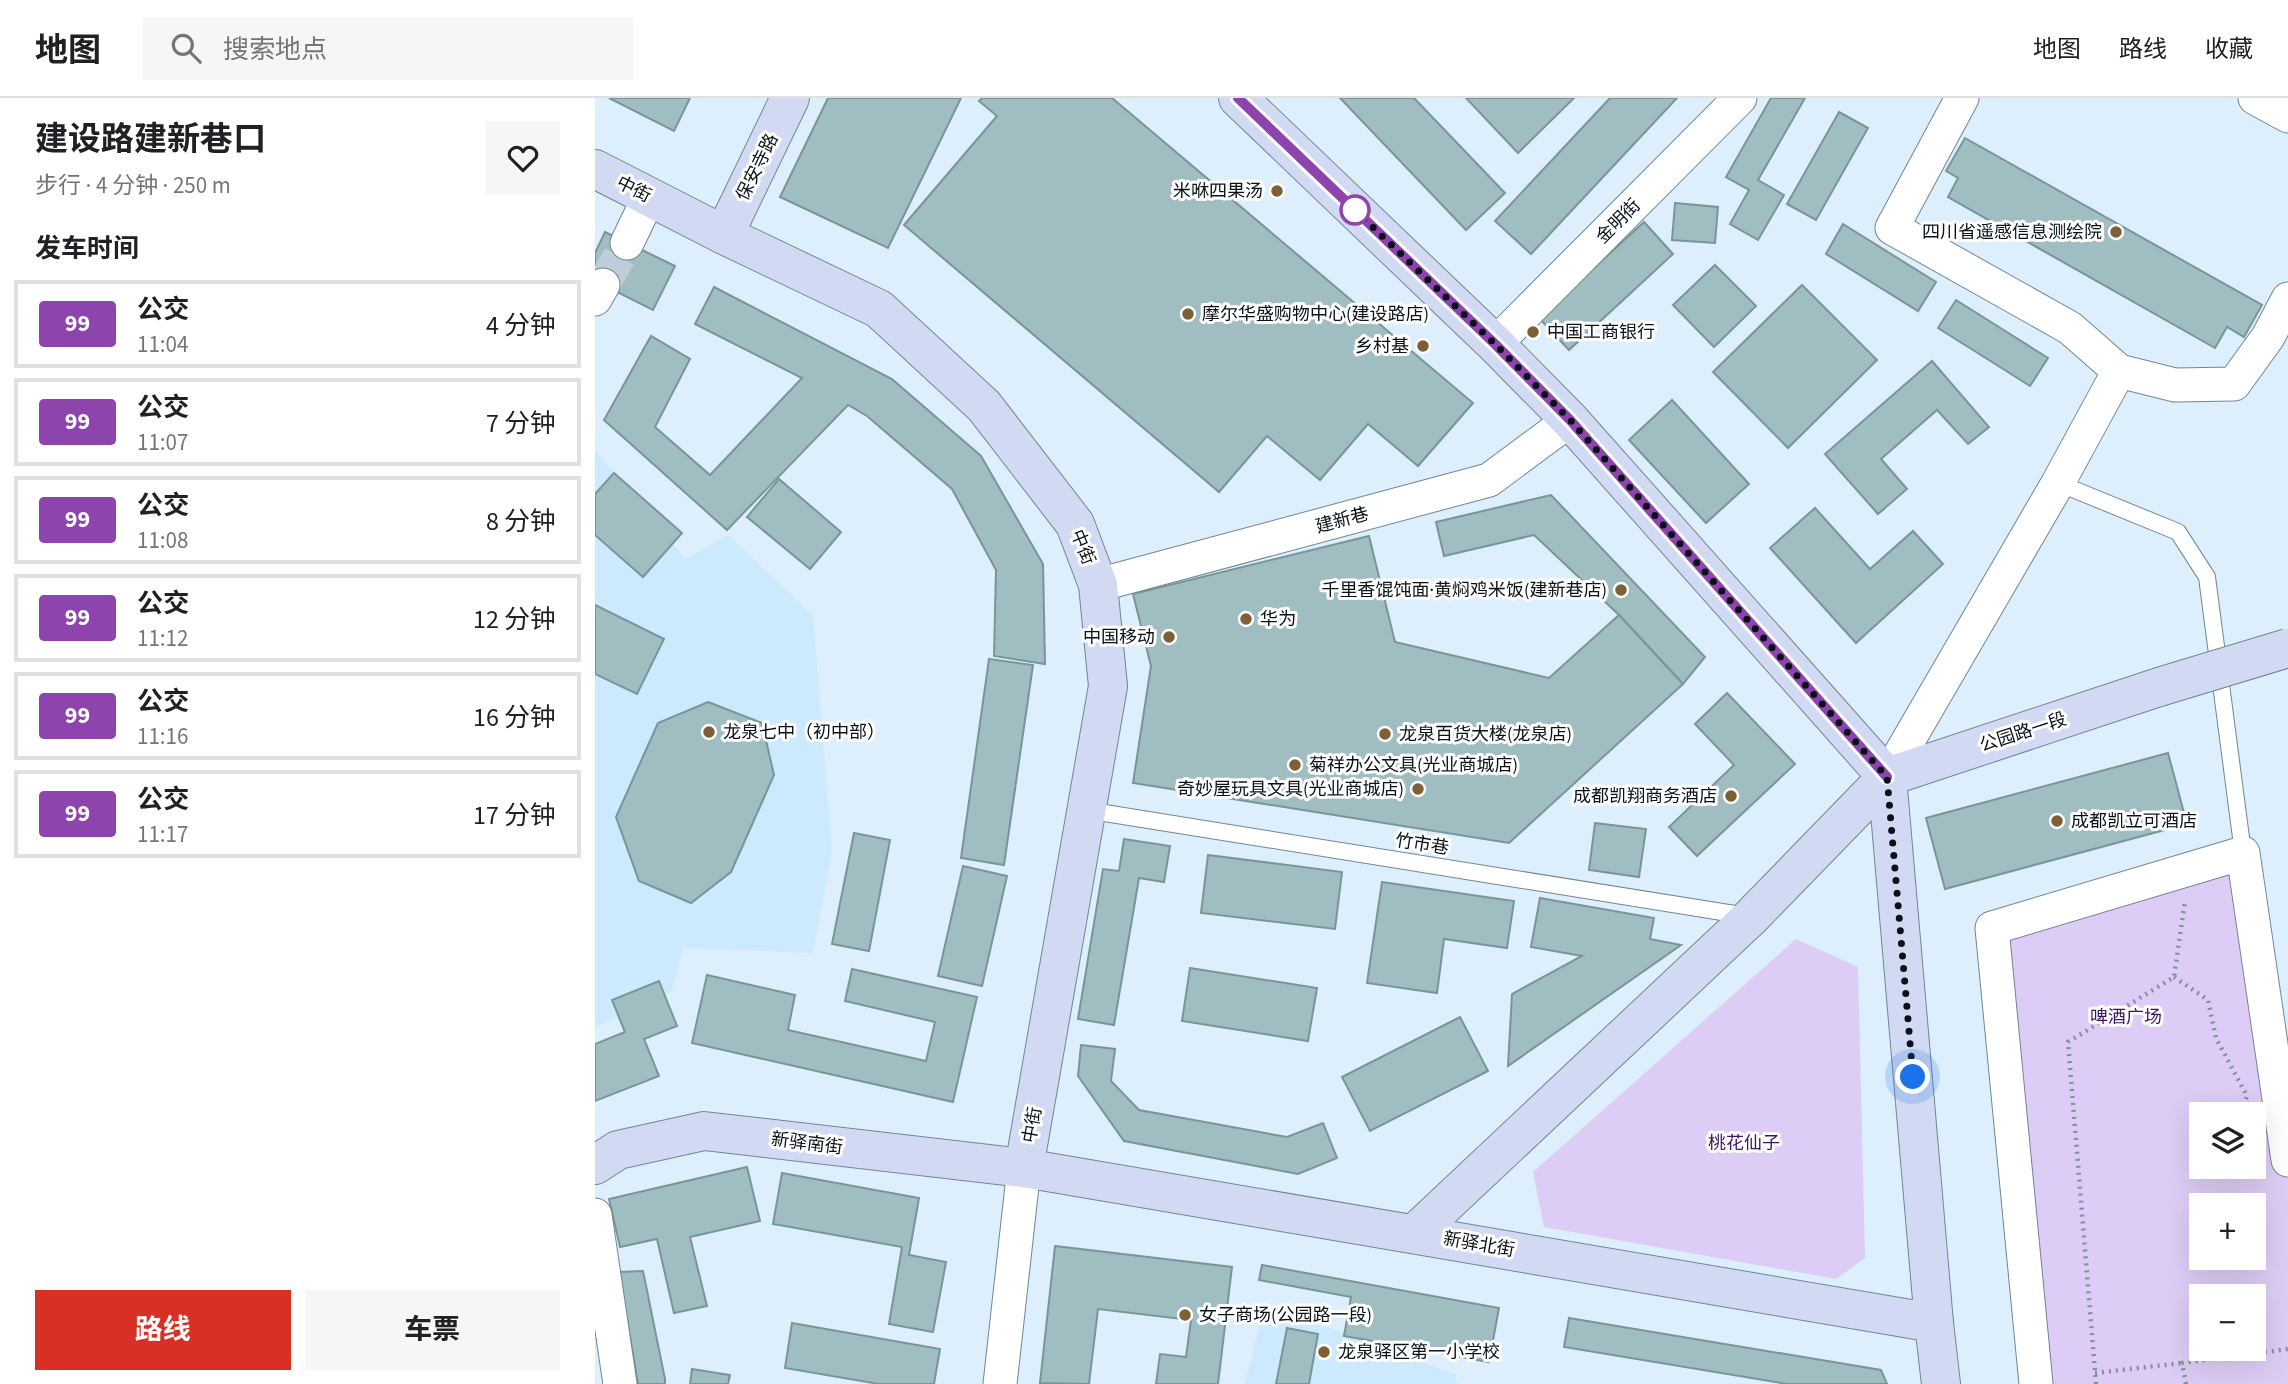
<!DOCTYPE html>
<html lang="zh">
<meta charset="utf-8">
<style>
:root{--surface:#fff;--page:#f6f6f6;--text:#202124;--muted:#757577;--line:#e0e0e0;--accent:#d93025}
body{margin:0;font-family:"Source Sans 3","Noto Sans SC",sans-serif;background:var(--page);color:var(--text);height:100vh;display:flex;flex-direction:column;font-size:26px;white-space:nowrap}
*{box-sizing:border-box;margin:0}
p{font-size:23px;color:var(--muted)}
.icon{flex:none;width:38px;height:38px;fill:none;stroke:currentColor;stroke-width:2;stroke-linecap:round;stroke-linejoin:round}
.map{position:relative;flex:1;overflow:hidden}
.details{display:flex;flex-direction:column;background:var(--surface);width:595px}
.details>*{flex:none}
.badge{padding:0 14px;border-radius:5px;font-size:24px;line-height:46px}
.controls{position:absolute;left:1594px;top:1004px;display:grid;gap:14px}
.controls a{display:grid;place-items:center;width:77px;height:77px;border-radius:0px;background:var(--surface);box-shadow:0 7px 28px #0002;font-size:35px}
.you{position:absolute;width:35px;height:35px;margin:-18px;border:5px solid #fff;border-radius:50%;background:#1a73e8;box-shadow:0 0 0 10px #1a73e833}
.map>.badge{position:absolute;translate:-50% -50%;box-shadow:0 0 0 4px #fff}
h2{padding:0 35px;font-size:26px;line-height:63px}
.round{display:grid;place-items:center;flex:none;width:74px;height:74px;border-radius:0px;background:var(--page)}
.head{display:flex;align-items:center;justify-content:space-between;height:119px;padding:0 35px}
h1{font-size:33px;font-weight:700;line-height:52px}
.primary-button{display:flex;gap:14px;margin-top:auto;padding:14px 35px}
.primary-button a{flex:1;height:80px;border-radius:0px;background:var(--accent);color:#fff;font-size:28px;font-weight:700;line-height:80px;text-align:center}
.primary-button a+a{background:var(--page);color:var(--text)}
ul{padding:0;list-style:none}
li{display:flex;align-items:center;gap:21px;height:88px;margin:0 14px 10px;padding:0 21px;border:4px solid var(--line);border-radius:0px}
li div{flex:1}
li b{display:block;font-size:26px}
li em{font-style:normal}
li .badge{min-width:77px;font-weight:700;text-align:center}
header{display:flex;align-items:center;gap:42px;box-sizing:border-box;height:98px;padding:0 35px;background:var(--surface);border-bottom:2px solid var(--line)}
header strong{font-size:33px}
nav{display:flex;gap:38px;margin-inline-start:auto;font-size:24px}
.search{width:490px;height:63px;background:var(--page);display:flex;align-items:center;gap:18px;box-sizing:border-box;padding:0 24px;border-radius:0px;color:var(--muted);font-size:26px}
main{display:flex;flex:1;min-height:0}
.map>svg:first-child{display:block}
.built{fill:#cce9fe}
.green{fill:#ddcdf6;fill-rule:evenodd}
.building{fill:#a0bdc1;stroke:#799599;stroke-width:2}
.lines{fill:none;stroke-linecap:round;stroke-linejoin:round}
.street-tunnel{stroke:#bdceda;stroke-width:33;stroke-dasharray:33 17;stroke-linecap:butt}
.lane-casing{stroke:#718694;stroke-width:18}
.street-casing{stroke:#718694;stroke-width:35}
.secondary-casing{stroke:#718694;stroke-width:40}
.path{stroke:#82909a;stroke-width:4.5;stroke-dasharray:2 5;stroke-linecap:butt}
.lane{stroke:#fff;stroke-width:16}
.street{stroke:#fff;stroke-width:33}
.secondary{stroke:#d2d9f2;stroke-width:38}
.secondary-bridge-casing{stroke:#718694;stroke-width:40;stroke-linecap:butt}
.secondary-bridge{stroke:#d2d9f2;stroke-width:38}
.line-casing{stroke:#fff;stroke-width:16}
.line{stroke:#8e44ad;stroke-width:10}
.walk{stroke:#0a1217;stroke-width:7;stroke-dasharray:0 12.6}
.poi-dot{fill:#7d6033;stroke:#fff;stroke-width:2.5}
.stop-dot{fill:#fff;stroke:#8e44ad;stroke-width:3.5}
.labels{text-anchor:middle;stroke-width:6;stroke-linejoin:round;paint-order:stroke}
.street-label{font-size:18px;fill:#0a1217;stroke:#fff}
.poi-label{font-size:18px;fill:#0a1217;stroke:#fff;text-anchor:start}
.park-label{font-size:18px;fill:#3d1562;stroke:#fff}
</style>
<header>
<strong>地图</strong>
<div class="search"><svg class="icon" aria-label="search" viewBox="0 0 24 24"><circle cx="10" cy="10" r="6"/><path d="M15 15l6 6"/></svg>搜索地点</div>
<nav><a>地图</a><a>路线</a><a>收藏</a></nav>
</header>
<main>
<section class="details">
<div class="head"><div><h1>建设路建新巷口</h1><p>步行 · 4 分钟 · 250 m</p></div><a class="round"><svg class="icon" aria-label="heart" viewBox="0 0 24 24"><path d="M12 20l-8-8c-3-5 5-10 8-4 3-6 11-1 8 4z"/></svg></a></div>
<h2>发车时间</h2>
<ul>
<li><span class="badge" style="background:#8e44ad;color:#fff">99</span><div><b>公交</b><p>11:04</p></div><em>4 分钟</em></li>
<li><span class="badge" style="background:#8e44ad;color:#fff">99</span><div><b>公交</b><p>11:07</p></div><em>7 分钟</em></li>
<li><span class="badge" style="background:#8e44ad;color:#fff">99</span><div><b>公交</b><p>11:08</p></div><em>8 分钟</em></li>
<li><span class="badge" style="background:#8e44ad;color:#fff">99</span><div><b>公交</b><p>11:12</p></div><em>12 分钟</em></li>
<li><span class="badge" style="background:#8e44ad;color:#fff">99</span><div><b>公交</b><p>11:16</p></div><em>16 分钟</em></li>
<li><span class="badge" style="background:#8e44ad;color:#fff">99</span><div><b>公交</b><p>11:17</p></div><em>17 分钟</em></li>
</ul>
<div class="primary-button"><a>路线</a><a>车票</a></div>
</section>
<div class="map">
<svg width="1693" height="1286" viewBox="0 0 1693 1286">
<rect width="100%" height="100%" fill="#ddeffc"/>
<g class="built">
<path d="M0 352 91 461 133 437 218 517 237 751 218 855 88 850 76 894 0 929Z"/>
<path d="M669 1210 737 1231 861 1277 862 1286H650Z"/>
</g>
<g class="green">
<path d="M1648 755 1693 1062V1286H1441L1397 830ZM1606 1017H1659V1069H1606ZM1606 1108H1659V1160H1606ZM1606 1199H1659V1251H1606Z"/>
<path d="M1201 841 1263 869 1270 1160 1241 1181 949 1129 938 1074Z"/>
</g>
<g class="building">
<path d="M14 0H95L79 33Z"/>
<path d="M233 0H366L293 150 185 99Z"/>
<path d="M387 0H517L878 305 823 368 773 326 725 382 672 338 624 394 309 127 402 18 384 3Z"/>
<path d="M745 0H819L910 95 871 132Z"/>
<path d="M871 0H979L923 55Z"/>
<path d="M1015 0H1082L936 156 900 123Z"/>
<path d="M1176 0H1210L1163 82 1189 97 1163 142 1135 126 1154 92 1131 79Z"/>
<path d="M1244 14 1273 30 1221 122 1192 106Z"/>
<path d="M1370 40 1667 207 1649 239 1632 229 1620 250 1353 99 1363 80 1351 73Z"/>
<path d="M1080 105 1123 109 1120 145 1077 142Z"/>
<path d="M1049 124 1078 156 974 252 944 220Z"/>
<path d="M1248 126 1341 184 1323 213 1231 156Z"/>
<path d="M10 134 80 168 58 212 0 183V155Z"/>
<path d="M1120 167 1161 208 1119 249 1078 207Z"/>
<path d="M1207 187 1282 262 1193 350 1118 274Z"/>
<path d="M119 189 297 281 386 358 448 466 450 566 399 558 401 472 357 391 272 318 253 307 132 432 9 322 56 238 95 261 60 329 115 377 207 280 100 226Z"/>
<path d="M1361 202 1453 260 1435 288 1343 230Z"/>
<path d="M1337 263 1394 329 1373 346 1342 312 1286 361 1312 391 1283 416 1230 356Z"/>
<path d="M1077 302 1154 386 1111 425 1034 342Z"/>
<path d="M19 375 87 435 48 479 0 437V396Z"/>
<path d="M184 381 246 434 215 471 152 419Z"/>
<path d="M956 397 1110 559 1088 586 1024 517 939 437 849 458 841 424Z"/>
<path d="M1220 410 1275 471 1318 433 1348 466 1261 545 1175 450Z"/>
<path d="M774 438 800 544 954 580 1024 517 1088 586 914 745 538 685 556 568 538 496Z"/>
<path d="M0 507 69 541 42 596 0 576Z"/>
<path d="M394 561 438 567 409 767 366 760Z"/>
<path d="M1132 595 1200 666 1102 758 1074 729 1139 667 1100 626Z"/>
<path d="M113 604 167 625 179 677 136 774 96 805 44 783 21 719 63 625Z"/>
<path d="M1573 655 1592 726 1350 791 1331 720Z"/>
<path d="M1000 725 1051 731 1044 779 994 772Z"/>
<path d="M259 735 295 742 274 853 237 846Z"/>
<path d="M529 741 575 748 569 784 544 780 519 927 483 921 508 771 524 773Z"/>
<path d="M613 757 747 774 740 831 606 815Z"/>
<path d="M368 768 412 778 387 888 343 878Z"/>
<path d="M787 784 919 803 912 850 849 841 842 895 772 885Z"/>
<path d="M945 800 1059 820 1055 841 1086 847 913 968 917 896 987 858 936 849Z"/>
<path d="M595 870 722 890 713 943 587 923Z"/>
<path d="M257 871 382 899 358 1004 97 945 112 877 200 897 193 932 331 963 340 924 250 903Z"/>
<path d="M64 883 82 928 49 941 64 978 0 1003V946L30 934 17 902Z"/>
<path d="M865 919 893 973 775 1033 747 979Z"/>
<path d="M486 947 520 951 516 983 544 1012 692 1039 728 1025 742 1060 703 1076 529 1043 483 978Z"/>
<path d="M152 1069 165 1123 95 1139 112 1208 79 1215 62 1141 25 1149 14 1101Z"/>
<path d="M187 1075 324 1100 314 1157 351 1164 338 1234 294 1226 307 1149 178 1126Z"/>
<path d="M460 1148 637 1169 623 1286H561L565 1256 591 1259 596 1222 503 1211 494 1286 445 1285Z"/>
<path d="M667 1167 904 1210 894 1264 749 1238 756 1199 664 1182Z"/>
<path d="M48 1173 70 1281V1286H43L24 1174Z"/>
<path d="M974 1220 1286 1272 1292 1286H1192L969 1249Z"/>
<path d="M197 1225 345 1251 339 1286H284L190 1270Z"/>
<path d="M692 1230 723 1236 714 1286H681Z"/>
<path d="M97 1271 135 1277 133 1286H95Z"/>
</g>
<g class="lines">
<path class="street-tunnel" d="M8 187 32 145"/>
<defs>
<g id="lane">
<path d="M1463 385 1583 434 1612 479 1648 755"/>
<path d="M491 712 1152 818"/>
</g>
<g id="street">
<path d="M1367 0 1297 130 1475 230 1524 273 1580 287 1639 286 1673 239 1693 201"/>
<path d="M1660 0 1693 18"/>
<path d="M32 145 54 99"/>
<path d="M0 201 8 187"/>
<path d="M900 246 1145 0"/>
<path d="M503 487 894 382 975 322"/>
<path d="M1292 679 1463 385 1524 273"/>
<path d="M0 1117 25 1286"/>
<path d="M405 1286 429 1070"/>
<path d="M1441 1286 1397 830 1648 755 1693 1062"/>
</g>
<g id="secondary">
<path d="M643 0 900 246 975 322 1292 679"/>
<path d="M0 71 129 137 284 211 389 308 480 426 503 487 513 588 429 1070"/>
<path d="M129 137 195 0"/>
<path d="M1292 679 1339 1225 1346 1286"/>
<path d="M0 1067 23 1052 109 1033 429 1070 1339 1225"/>
<path d="M820 1135 1156 819 1292 679 1564 589"/>
</g>
</defs>
<use href="#lane" class="lane-casing"/>
<use href="#street" class="street-casing"/>
<use href="#secondary" class="secondary-casing"/>
<g class="path">
<path d="M1579 879 1613 902 1621 940 1652 998 1645 1017"/>
<path d="M1500 1275 1587 1265"/>
<path d="M1501 1286 1473 944 1579 879 1590 803"/>
<path d="M1591 1286 1587 1265 1693 1251"/>
</g>
<use href="#lane" class="lane"/>
<use href="#street" class="street"/>
<use href="#secondary" class="secondary"/>
<defs>
<path id="secondary-bridge" d="M1564 589 1693 550"/>
</defs>
<use href="#secondary-bridge" class="secondary-bridge-casing"/>
<use href="#secondary-bridge" class="secondary-bridge"/>
</g>
<g class="lines">
<defs>
<path id="line" d="M643 0 900 246 975 322 1292 679"/>
</defs>
<use href="#line" class="line-casing"/>
<use href="#line" class="line"/>
<path class="walk" d="M760 112 900 246 975 322 1292 679 1318 979"/>
</g>
<g class="poi-dot">
<circle cx="682" cy="93" r="7"/>
<circle cx="1521" cy="134" r="7"/>
<circle cx="593" cy="216" r="7"/>
<circle cx="938" cy="234" r="7"/>
<circle cx="828" cy="248" r="7"/>
<circle cx="1026" cy="492" r="7"/>
<circle cx="651" cy="521" r="7"/>
<circle cx="574" cy="539" r="7"/>
<circle cx="114" cy="634" r="7"/>
<circle cx="790" cy="636" r="7"/>
<circle cx="700" cy="667" r="7"/>
<circle cx="823" cy="691" r="7"/>
<circle cx="1136" cy="698" r="7"/>
<circle cx="1462" cy="723" r="7"/>
<circle cx="590" cy="1217" r="7"/>
<circle cx="729" cy="1254" r="7"/>
</g>
<circle class="stop-dot" cx="760" cy="112" r="14"/>
<g class="labels">
<g class="street-label">
<text transform="translate(162 69) rotate(-64)" y="6">保安寺路</text>
<text transform="translate(39 91) rotate(27)" y="6">中街</text>
<text transform="translate(1023 123) rotate(-45)" y="6">金明街</text>
<text transform="translate(747 422) rotate(-15)" y="6">建新巷</text>
<text transform="translate(488 449) rotate(68)" y="6">中街</text>
<text transform="translate(1428 634) rotate(-18)" y="6">公园路一段</text>
<text transform="translate(827 746) rotate(9)" y="6">竹市巷</text>
<text transform="translate(437 1027) rotate(-80)" y="6">中街</text>
<text transform="translate(212 1045) rotate(7)" y="6">新驿南街</text>
<text transform="translate(884 1146) rotate(10)" y="6">新驿北街</text>
</g>
<g class="poi-label">
<text x="668" y="99" text-anchor="end">米咻四果汤</text>
<text x="1507" y="140" text-anchor="end">四川省遥感信息测绘院</text>
<text x="607" y="222">摩尔华盛购物中心(建设路店)</text>
<text x="952" y="240">中国工商银行</text>
<text x="814" y="254" text-anchor="end">乡村基</text>
<text x="1012" y="498" text-anchor="end">千里香馄饨面·黄焖鸡米饭(建新巷店)</text>
<text x="665" y="527">华为</text>
<text x="560" y="545" text-anchor="end">中国移动</text>
<text x="128" y="640">龙泉七中（初中部）</text>
<text x="804" y="642">龙泉百货大楼(龙泉店)</text>
<text x="714" y="673">菊祥办公文具(光业商城店)</text>
<text x="809" y="697" text-anchor="end">奇妙屋玩具文具(光业商城店)</text>
<text x="1122" y="704" text-anchor="end">成都凯翔商务酒店</text>
<text x="1476" y="729">成都凯立可酒店</text>
<text x="604" y="1223">女子商场(公园路一段)</text>
<text x="743" y="1260">龙泉驿区第一小学校</text>
</g>
<g class="park-label">
<text x="1531" y="925">啤酒广场</text>
<text x="1149" y="1051">桃花仙子</text>
</g>
</g>
</svg>
<div class="controls">
<a><svg class="icon" aria-label="layers" viewBox="0 0 24 24"><path d="M12 4l9 5-9 5-9-5zM3 14l9 5 9-5"/></svg></a>
<a>+</a>
<a>−</a>
</div>
<div class="you" style="left:1318px;top:979px"></div>
</div>
</main>
